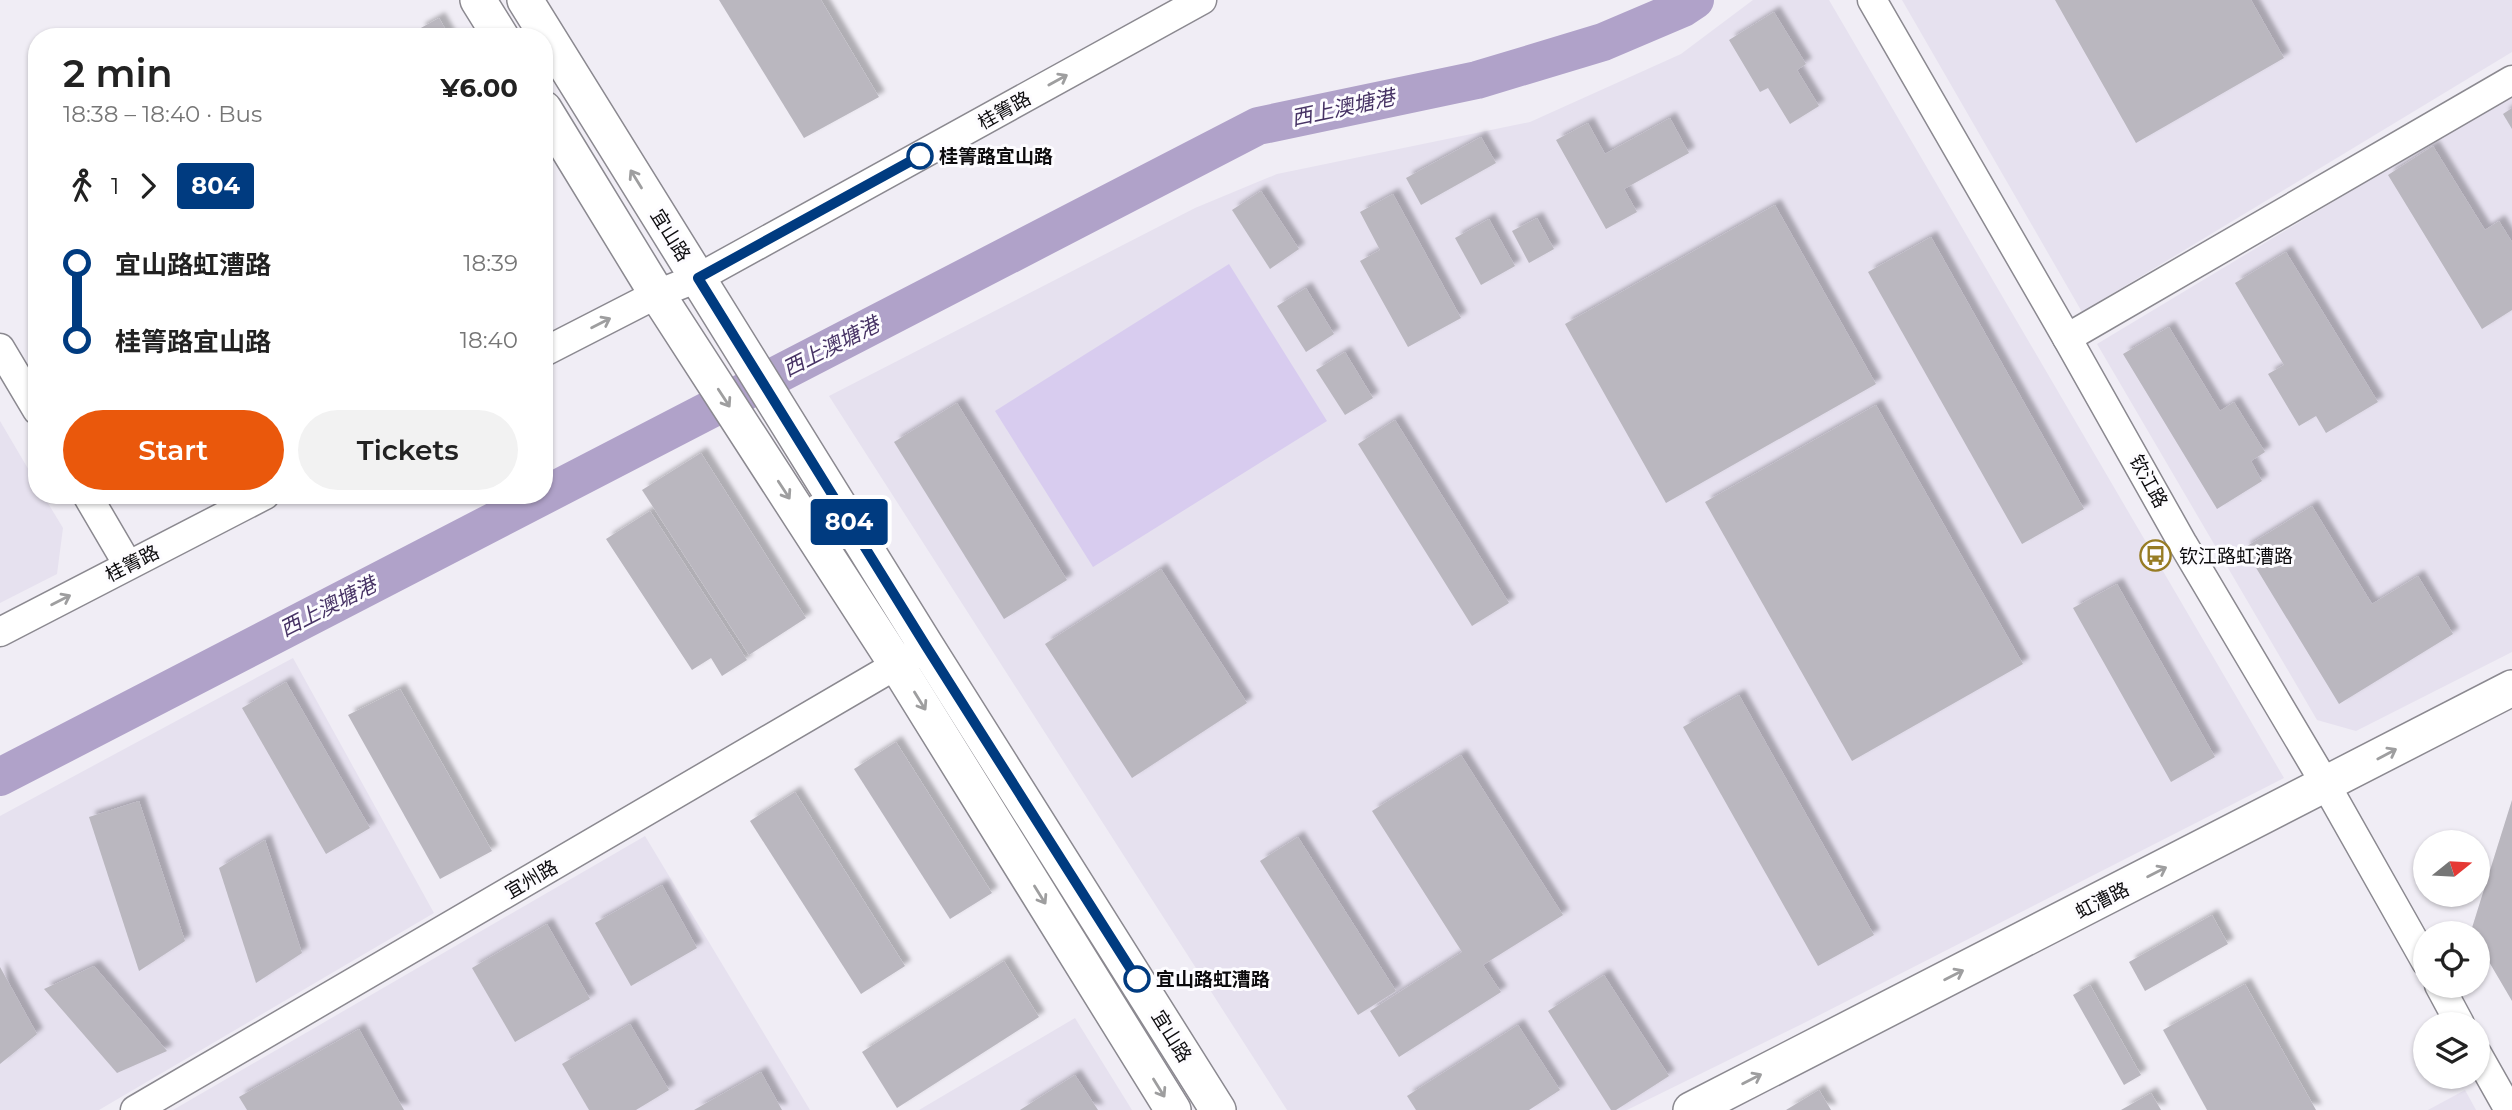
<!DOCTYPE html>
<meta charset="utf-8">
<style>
:root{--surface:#fff;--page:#f2f2f2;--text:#222;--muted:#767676;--accent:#ea580c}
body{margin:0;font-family:Montserrat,"Noto Sans SC",sans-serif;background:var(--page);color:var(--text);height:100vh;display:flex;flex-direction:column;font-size:26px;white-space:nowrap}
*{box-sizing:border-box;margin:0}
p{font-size:23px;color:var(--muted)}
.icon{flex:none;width:38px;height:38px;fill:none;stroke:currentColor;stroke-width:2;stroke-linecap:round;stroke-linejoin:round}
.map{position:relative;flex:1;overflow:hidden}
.panel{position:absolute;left:28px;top:28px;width:525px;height:476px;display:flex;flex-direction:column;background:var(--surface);border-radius:28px;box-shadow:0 2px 5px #0004}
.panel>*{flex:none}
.badge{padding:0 14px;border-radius:5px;font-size:24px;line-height:46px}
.needle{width:46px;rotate:72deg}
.tools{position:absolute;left:2413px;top:830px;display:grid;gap:14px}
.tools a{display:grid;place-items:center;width:77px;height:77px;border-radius:50%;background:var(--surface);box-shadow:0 2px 5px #0004;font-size:35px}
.map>.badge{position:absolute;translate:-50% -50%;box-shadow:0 0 0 4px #fff}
.legs{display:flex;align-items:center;gap:10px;height:77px;padding:0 35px;font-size:23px}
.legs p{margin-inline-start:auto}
.head{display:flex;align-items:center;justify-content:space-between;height:119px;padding:0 35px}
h1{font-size:38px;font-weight:600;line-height:52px}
.primary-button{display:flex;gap:14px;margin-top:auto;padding:14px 35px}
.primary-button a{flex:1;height:80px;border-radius:42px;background:var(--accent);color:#fff;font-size:28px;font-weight:600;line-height:80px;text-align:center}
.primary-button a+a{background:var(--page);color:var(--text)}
ul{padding:0 35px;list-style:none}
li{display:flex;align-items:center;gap:24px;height:77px;font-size:26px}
li i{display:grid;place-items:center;width:10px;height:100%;margin:0 9px;background:currentColor}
li i::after{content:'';width:18px;height:18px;margin:-9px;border:5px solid;border-radius:50%;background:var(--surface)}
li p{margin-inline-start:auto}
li:first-child i{background:linear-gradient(#0000 50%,currentColor 0)}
li:last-child i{background:linear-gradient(currentColor 50%,#0000 0)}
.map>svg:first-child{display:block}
.built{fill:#e6e1ef}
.green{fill:#d8ccef}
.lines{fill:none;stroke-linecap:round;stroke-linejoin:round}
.river{stroke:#b0a2c9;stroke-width:38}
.building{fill:#bab7bf;filter:url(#shadow)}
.minor-casing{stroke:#8b8990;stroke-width:31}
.major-casing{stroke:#8b8990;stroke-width:38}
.minor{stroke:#fff;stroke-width:28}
.major{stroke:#fff;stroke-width:35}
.oneway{stroke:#9e9e9f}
.line-1-casing{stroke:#fff;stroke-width:16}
.line-1{stroke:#003b80;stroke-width:10}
.stop-1-dot{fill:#fff;stroke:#003b80;stroke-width:3.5}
.labels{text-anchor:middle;stroke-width:6;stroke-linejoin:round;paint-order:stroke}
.street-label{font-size:19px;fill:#0d0c0e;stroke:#fdfcff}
.stop-label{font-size:19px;font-weight:bold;fill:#0d0c0e;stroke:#fdfcff;text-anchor:start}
.poi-label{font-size:19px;fill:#0d0c0e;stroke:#fdfcff;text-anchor:start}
.water-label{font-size:21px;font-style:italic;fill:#473365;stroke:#fdfcff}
</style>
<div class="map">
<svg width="2512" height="1110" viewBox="0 0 2512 1110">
<defs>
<filter id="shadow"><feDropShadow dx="6" dy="-6" stdDeviation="2" flood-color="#0004"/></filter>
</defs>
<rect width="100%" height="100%" fill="#f0edf5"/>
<g class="built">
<path d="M1753 0H1829L2284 778 1802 1024 1627 1110H1287L829 396 1195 208 1277 174 1530 122 1681 54Z"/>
<path d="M1902 0H2512V52L2082 312Z"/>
<path d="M2512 94V652L2356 731 2317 720 2097 344Z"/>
<path d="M0 421 37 484V495H43L63 528 57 574 0 603Z"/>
<path d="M293 658 434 913 99 1110H0V816Z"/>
<path d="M645 836 810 1110H173Z"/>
<path d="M1075 1018 1132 1110H919Z"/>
<path d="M2465 1090 2476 1110H2428Z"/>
</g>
<path class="green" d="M1229 264 1327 421 1093 567 995 411Z"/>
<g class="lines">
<path class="river" d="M0 777 1258 126 1477 80 1603 42 1683 8 1695 0"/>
</g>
<g class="building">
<path d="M719 0H821L879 97 804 138Z"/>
<path d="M2055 0H2251L2284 58 2136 143Z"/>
<path d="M1774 12 1806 64 1797 70 1819 106 1790 124 1768 88 1760 92 1729 40Z"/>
<path d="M439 18 450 37H423L419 29Z"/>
<path d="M2512 108V129L2503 114Z"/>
<path d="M1670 118 1689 153 1624 189 1637 212 1606 229 1556 140 1588 123 1605 154Z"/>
<path d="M1481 137 1496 163 1421 205 1406 178Z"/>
<path d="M2433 146 2485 230 2499 221 2512 242V310L2482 329 2388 175Z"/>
<path d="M1261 191 1299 249 1270 269 1232 210Z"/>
<path d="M1393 194 1461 318 1408 347 1360 261 1380 250 1360 212Z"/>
<path d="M1775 205 1876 384 1666 503 1565 324Z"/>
<path d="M1537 218 1554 249 1529 263 1512 231Z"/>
<path d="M1489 219 1515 266 1481 285 1455 238Z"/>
<path d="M1931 237 2084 509 2022 544 1868 272Z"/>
<path d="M2286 252 2378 402 2326 433 2316 416 2299 426 2268 374 2284 365 2235 283Z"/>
<path d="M1306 288 1334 334 1306 352 1277 306Z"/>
<path d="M2169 327 2220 411 2234 402 2265 452 2251 461 2262 481 2217 509 2123 354Z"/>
<path d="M1345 352 1373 398 1345 415 1316 370Z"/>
<path d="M957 403 1067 580 1004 619 894 442Z"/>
<path d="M1876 405 2023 664 1852 761 1705 502Z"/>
<path d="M1395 420 1509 603 1472 626 1358 444Z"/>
<path d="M701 453 806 618 749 655 642 490Z"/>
<path d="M2312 506 2372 604 2418 576 2453 634 2339 704 2244 548Z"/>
<path d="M650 511 747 660 722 676 711 658 692 670 606 539Z"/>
<path d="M1161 569 1247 703 1132 778 1045 644Z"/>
<path d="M2117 584 2215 757 2171 782 2073 608Z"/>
<path d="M286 682 370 828 326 854 242 708Z"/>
<path d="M400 689 492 851 440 879 348 715Z"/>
<path d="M1739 695 1874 935 1818 966 1683 727Z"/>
<path d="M896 742 992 893 950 919 854 769Z"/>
<path d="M1461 755 1563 915 1483 965 1501 992 1399 1057 1370 1011 1462 952 1372 811Z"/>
<path d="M795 792 905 966 861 994 750 821Z"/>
<path d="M2512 800V1001L2478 943V933L2471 931Z"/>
<path d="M139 801 185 941 139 971 89 817Z"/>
<path d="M1298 837 1396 991 1358 1015 1260 861Z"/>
<path d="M265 840 302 953 256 983 219 868Z"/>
<path d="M662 885 697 948 631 986 595 923Z"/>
<path d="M2212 915 2228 944 2145 991 2129 962Z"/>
<path d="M547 924 590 999 515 1042 472 968Z"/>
<path d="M1004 961 1039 1017 897 1108 862 1052Z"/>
<path d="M94 966 156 1038 167 1051 117 1073 44 989Z"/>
<path d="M0 967 37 1034 0 1064Z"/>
<path d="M1604 975 1669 1076 1616 1110H1611L1548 1011Z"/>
<path d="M2245 984 2316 1110H2207L2163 1030Z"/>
<path d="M2090 985 2141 1075 2124 1085 2073 995Z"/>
<path d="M630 1024 669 1090 636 1110H589L562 1064Z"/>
<path d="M1518 1025 1560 1090 1529 1110H1416L1407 1096Z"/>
<path d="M359 1029 404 1110H247L239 1097Z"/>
<path d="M761 1072 782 1110H694Z"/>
<path d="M1075 1075 1098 1110H1020Z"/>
<path d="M1819 1090 1831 1110H1786Z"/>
<path d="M2151 1093 2161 1110H2121Z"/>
</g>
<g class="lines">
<defs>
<g id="minor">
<path d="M1872 0 2067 338 2183 544 2326 785 2426 962"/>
<path d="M2067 338 2512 80"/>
<path d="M0 348 37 410"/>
<path d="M544 352 657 294 698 278 1202 0"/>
<path d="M87 495 128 565"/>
<path d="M0 632 265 495"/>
<path d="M2439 985 2460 1024"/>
<path d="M2478 1055 2509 1110"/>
<path d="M135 1110 915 654"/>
</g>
<g id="major">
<path d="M478 0 501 37"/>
<path d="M525 0 926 646 1218 1110"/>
<path d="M544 109 657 294 897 665 1173 1110"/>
<path d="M1691 1110 2512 688"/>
</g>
</defs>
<use href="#minor" class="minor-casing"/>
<use href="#major" class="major-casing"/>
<use href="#minor" class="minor"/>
<use href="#major" class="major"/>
</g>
<defs><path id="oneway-shaft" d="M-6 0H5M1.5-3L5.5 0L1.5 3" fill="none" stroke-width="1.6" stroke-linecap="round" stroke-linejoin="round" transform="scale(1.75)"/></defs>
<g class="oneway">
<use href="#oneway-shaft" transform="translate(1058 80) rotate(-29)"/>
<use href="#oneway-shaft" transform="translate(636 179) rotate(-122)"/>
<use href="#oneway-shaft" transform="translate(601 323) rotate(-27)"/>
<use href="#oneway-shaft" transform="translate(724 398) rotate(57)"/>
<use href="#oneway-shaft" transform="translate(784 490) rotate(57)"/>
<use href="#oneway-shaft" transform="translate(61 600) rotate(-27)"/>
<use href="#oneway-shaft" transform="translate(920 701) rotate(58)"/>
<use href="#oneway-shaft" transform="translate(2387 754) rotate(-28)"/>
<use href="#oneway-shaft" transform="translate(2157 872) rotate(-27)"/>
<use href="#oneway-shaft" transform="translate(1040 895) rotate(58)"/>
<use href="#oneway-shaft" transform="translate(1954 975) rotate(-27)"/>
<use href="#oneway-shaft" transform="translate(1752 1079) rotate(-27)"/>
<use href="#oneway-shaft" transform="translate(1159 1088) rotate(58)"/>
</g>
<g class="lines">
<defs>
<path id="line-1" d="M920 156 698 278 926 646 1137 979"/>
</defs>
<use href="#line-1" class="line-1-casing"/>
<use href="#line-1" class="line-1"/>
</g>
<defs>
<symbol id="bus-ring" viewBox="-11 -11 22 22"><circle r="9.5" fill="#fdfcff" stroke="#977c24" stroke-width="1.5"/><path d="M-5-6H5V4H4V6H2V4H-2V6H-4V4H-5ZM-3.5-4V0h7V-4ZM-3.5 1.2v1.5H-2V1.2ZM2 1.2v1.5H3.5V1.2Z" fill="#977c24"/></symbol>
</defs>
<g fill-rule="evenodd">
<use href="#bus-ring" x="2138" y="538" width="35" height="35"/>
</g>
<g class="stop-1-dot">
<circle cx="920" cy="156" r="12"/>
<circle cx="1137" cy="979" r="12"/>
</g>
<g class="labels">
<g class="street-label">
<text transform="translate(1004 110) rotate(-29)" y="7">桂箐路</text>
<text transform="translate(671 235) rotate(58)" y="7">宜山路</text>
<text transform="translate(2149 481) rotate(61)" y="7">钦江路</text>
<text transform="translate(132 563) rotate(-27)" y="7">桂箐路</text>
<text transform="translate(531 879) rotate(-30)" y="7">宜州路</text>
<text transform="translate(2102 900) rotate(-27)" y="7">虹漕路</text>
<text transform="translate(1172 1036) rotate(58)" y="7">宜山路</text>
</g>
<g class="stop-label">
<text x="939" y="163">桂箐路宜山路</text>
<text x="1156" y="986">宜山路虹漕路</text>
</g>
<g class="poi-label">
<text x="2179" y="563">钦江路虹漕路</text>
</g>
<g class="water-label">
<text transform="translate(1343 108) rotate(-12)" y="7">西上澳塘港</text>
<text transform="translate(831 347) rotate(-27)" y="7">西上澳塘港</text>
<text transform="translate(328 607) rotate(-27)" y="7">西上澳塘港</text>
</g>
</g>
</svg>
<div class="tools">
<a><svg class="needle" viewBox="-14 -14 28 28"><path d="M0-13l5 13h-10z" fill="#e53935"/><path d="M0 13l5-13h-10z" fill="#767676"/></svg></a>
<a><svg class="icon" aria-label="locate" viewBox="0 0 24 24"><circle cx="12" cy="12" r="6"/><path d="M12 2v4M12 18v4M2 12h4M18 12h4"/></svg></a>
<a><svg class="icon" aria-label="layers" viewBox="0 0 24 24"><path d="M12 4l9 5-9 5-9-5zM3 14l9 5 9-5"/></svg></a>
</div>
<b class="badge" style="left:849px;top:522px;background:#003b80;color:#fff">804</b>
<section class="panel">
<div class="head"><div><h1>2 min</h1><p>18:38 – 18:40 · Bus</p></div><b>¥6.00</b></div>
<div class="legs"><svg class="icon" aria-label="walk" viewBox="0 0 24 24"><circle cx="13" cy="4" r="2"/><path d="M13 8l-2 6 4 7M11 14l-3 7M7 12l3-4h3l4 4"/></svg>1<svg class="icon" aria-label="forward" viewBox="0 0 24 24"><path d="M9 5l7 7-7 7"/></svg><b class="badge" style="background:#003b80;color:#fff">804</b></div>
<ul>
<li><i style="color:#003b80"></i><b>宜山路虹漕路</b><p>18:39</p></li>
<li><i style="color:#003b80"></i><b>桂箐路宜山路</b><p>18:40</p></li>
</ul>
<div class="primary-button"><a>Start</a><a>Tickets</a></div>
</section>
</div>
